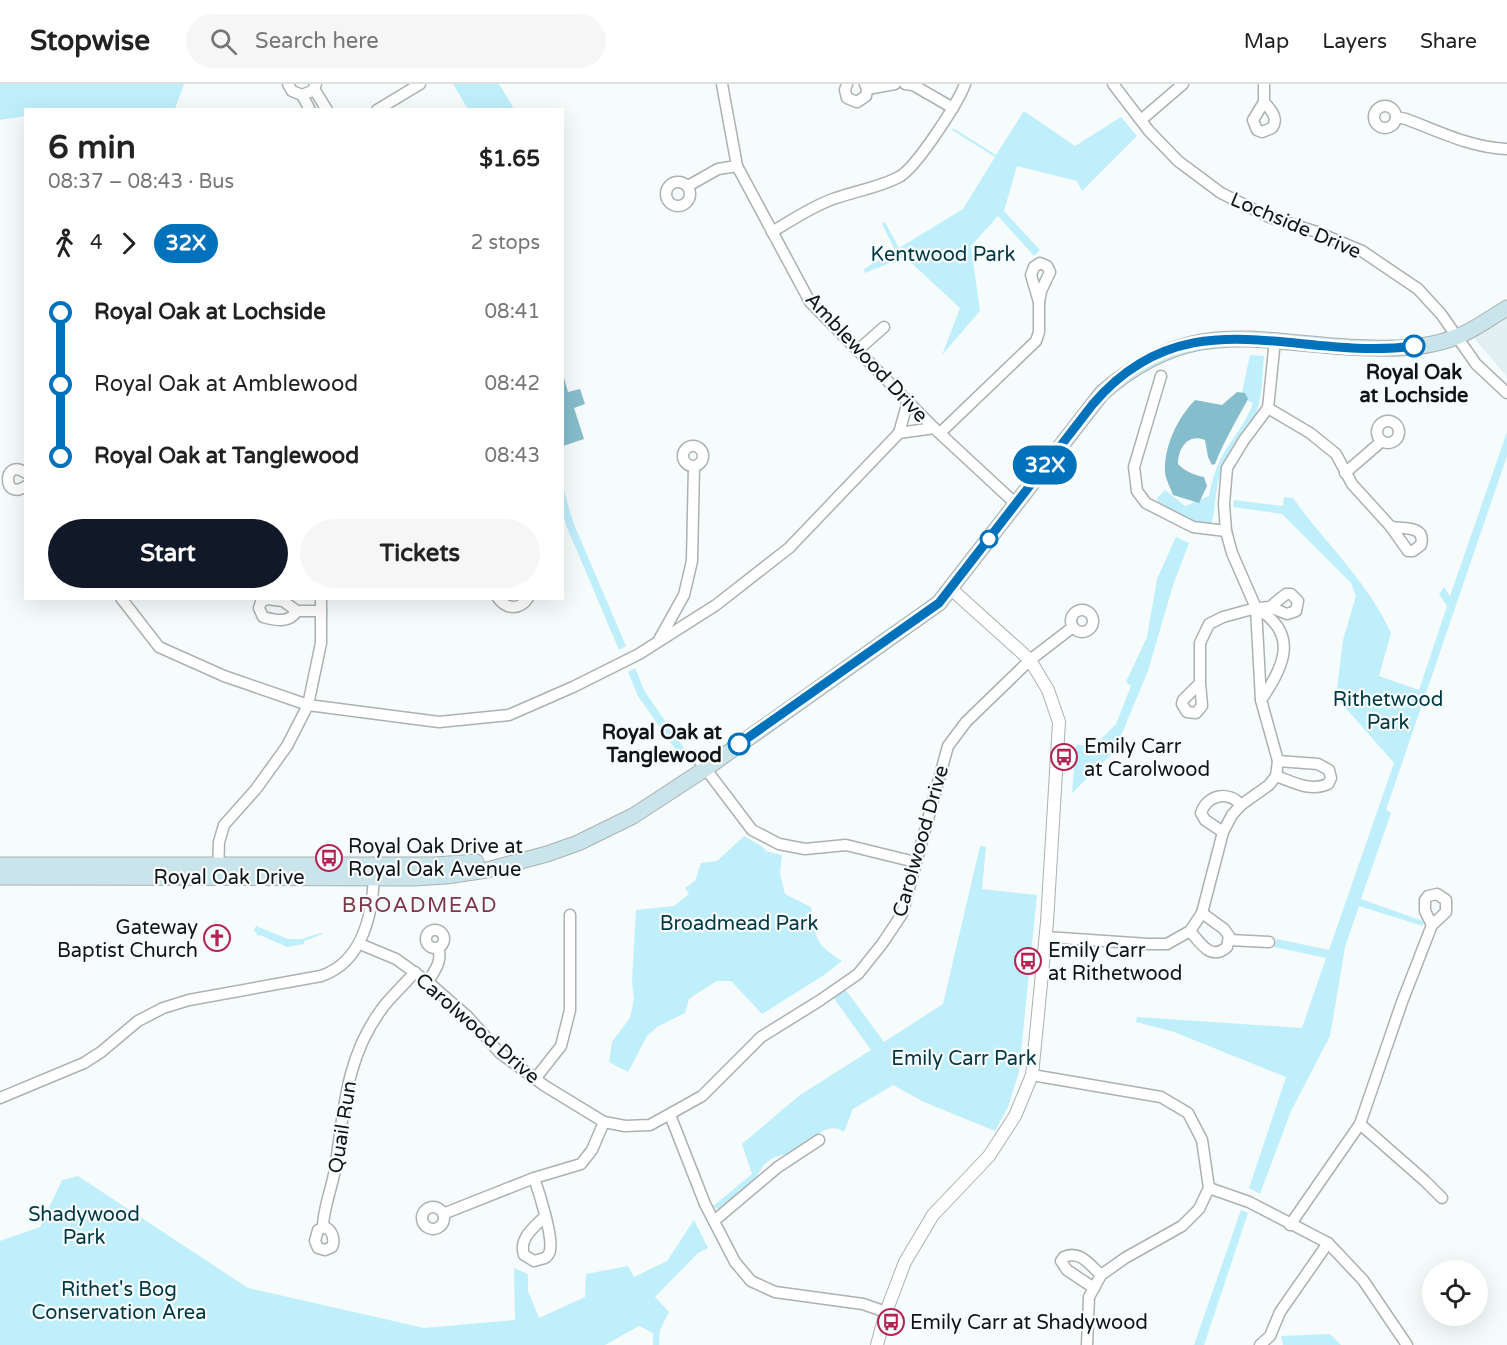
<!DOCTYPE html>
<meta charset="utf-8">
<style>
:root{--surface:#fff;--page:#f6f6f6;--text:#222;--muted:#767676;--line:#e0e0e0;--accent:#111827}
body{margin:0;font-family:"Varela Round",sans-serif;background:var(--page);color:var(--text);height:100vh;display:flex;flex-direction:column;font-size:22px;white-space:nowrap}
*{box-sizing:border-box;margin:0}
p{font-size:20px;color:var(--muted)}
.icon{flex:none;width:33px;height:33px;fill:none;stroke:currentColor;stroke-width:2;stroke-linecap:round;stroke-linejoin:round}
.map{position:relative;flex:1;overflow:hidden}
.drawer{position:absolute;left:24px;top:24px;width:540px;height:492px;display:flex;flex-direction:column;background:var(--surface);border-radius:0px;box-shadow:0 6px 24px #0002}
.drawer>*{flex:none}
.badge{padding:0 12px;border-radius:20px;font-size:21px;line-height:39px}
.buttons{position:absolute;left:1422px;top:1176px;display:grid;gap:12px}
.buttons a{display:grid;place-items:center;width:66px;height:66px;border-radius:50%;background:var(--surface);box-shadow:0 6px 24px #0002;font-size:30px}
.map>.badge{position:absolute;translate:-50% -50%;box-shadow:0 0 0 3px #fff}
.legs{display:flex;align-items:center;gap:9px;height:66px;padding:0 24px;font-size:20px}
.legs p{margin-inline-start:auto}
.head{display:flex;align-items:center;justify-content:space-between;height:102px;padding:0 24px}
h1{font-size:33px;font-weight:700;line-height:45px}
.button{display:flex;gap:12px;margin-top:auto;padding:12px 24px}
.button a{flex:1;height:69px;border-radius:36px;background:var(--accent);color:#fff;font-size:24px;font-weight:700;line-height:69px;text-align:center}
.button a+a{background:var(--page);color:var(--text)}
ul{padding:0 24px;list-style:none}
li{display:flex;align-items:center;gap:21px;height:72px;font-size:22px}
li i{display:grid;place-items:center;width:9px;height:100%;margin:0 8px;background:currentColor}
li i::after{content:'';width:15px;height:15px;margin:-8px;border:4px solid;border-radius:50%;background:var(--surface)}
li p{margin-inline-start:auto}
li:first-child i{background:linear-gradient(#0000 50%,currentColor 0)}
li:last-child i{background:linear-gradient(currentColor 50%,#0000 0)}
header{display:flex;align-items:center;gap:36px;box-sizing:border-box;height:84px;padding:0 30px;background:var(--surface);border-bottom:2px solid var(--line)}
header strong{font-size:28px}
nav{display:flex;gap:33px;margin-inline-start:auto;font-size:21px}
.search{width:420px;height:54px;background:var(--page);display:flex;align-items:center;gap:15px;box-sizing:border-box;padding:0 21px;border-radius:33px;color:var(--muted);font-size:22px}
.map>svg:first-child{display:block}
.built{fill:#e2f0f3}
.green{fill:#c0effc}
.water{fill:#86bdcc}
.lines{fill:none;stroke-linecap:round;stroke-linejoin:round}
.minor-casing{stroke:#acb1b2;stroke-width:13}
.tertiary-casing{stroke:#acb1b2;stroke-width:14}
.secondary-casing{stroke:#acb1b2;stroke-width:17}
.minor{stroke:#fff;stroke-width:10}
.tertiary{stroke:#fff;stroke-width:12}
.secondary{stroke:#c9e4ea;stroke-width:15}
.line-1-casing{stroke:#fff;stroke-width:14}
.line-1{stroke:#0072bc;stroke-width:9}
.stop-1-dot{fill:#fff;stroke:#0072bc;stroke-width:3}
.labels{text-anchor:middle;stroke-width:4.5;stroke-linejoin:round;paint-order:stroke}
.street-label{font-size:20px;fill:#121314;stroke:#f6fbfc}
.park-label{font-size:20px;fill:#013742;stroke:#f6fbfc}
.stop-label{font-size:20px;font-weight:bold;fill:#121314;stroke:#f6fbfc}
.poi-label{font-size:20px;fill:#121314;stroke:#f6fbfc;text-anchor:start}
.neighbourhood-label{font-size:21px;letter-spacing:1.5px;fill:#7e3748;stroke:#f6fbfc}
</style>
<header>
<strong>Stopwise</strong>
<div class="search"><svg class="icon" aria-label="search" viewBox="0 0 24 24"><circle cx="10" cy="10" r="6"/><path d="M15 15l6 6"/></svg>Search here</div>
<nav><a>Map</a><a>Layers</a><a>Share</a></nav>
</header>
<div class="map">
<svg width="1507" height="1261" viewBox="0 0 1507 1261">
<rect width="100%" height="100%" fill="#f6fbfc"/>
<path class="built" d="M1507 235V293L1474 254Z"/>
<g class="green">
<path d="M0 0H184L175 25 26 26 25 32 0 36Z"/>
<path d="M453 0H499L514 25H468Z"/>
<path d="M1024 27 1075 62 1121 33 1137 52 1082 107 1077 97 1017 82 1004 127 1040 166 1034 172 998 132 971 162 980 227 942 271 960 224 905 173 865 189 864 185 895 166 882 140 885 138 899 164 963 125 995 73 952 46 953 44 996 71Z"/>
<path d="M1250 271 1264 272C1262 292 1263 313 1255 332 1246 352 1230 368 1221 388 1215 404 1216 421 1212 438L1208 441 1198 440 1159 421 1157 414 1165 406 1185 422 1209 412C1212 395 1217 379 1227 364 1237 349 1247 336 1253 319L1241 313Z"/>
<path d="M1507 348V372L1386 726 1391 729 1361 815 1423 837V842L1359 822 1345 863 1330 952 1291 1027 1260 1110 1249 1104 1286 993 1174 948 1136 938 1137 933 1302 944 1326 874 1274 863 1277 855 1329 866 1394 679 1336 613 1343 556 1356 512 1351 499 1282 430 1233 423 1234 416 1283 422 1284 413 1293 414C1325 459 1368 498 1391 549L1379 592 1419 606 1447 522 1439 510 1444 503 1450 512Z"/>
<path d="M563 403 573 438 626 562 619 566 566 441 563 429Z"/>
<path d="M1176 453 1189 459 1173 501 1148 587 1114 668 1072 709 1076 661H1095L1116 640 1131 602 1126 598 1147 553 1157 495Z"/>
<path d="M635 584 645 608 684 664 678 669 638 612 628 588Z"/>
<path d="M744 752 763 763 766 767 782 771 780 790 785 810 811 823C816 855 814 859 842 877L824 891 762 930 731 897H717L693 912 689 915 685 929 657 943 647 952 628 988 609 978 612 958 630 934 634 915 632 898 636 826 674 822 689 810 685 804 695 797 701 779 717 777Z"/>
<path d="M980 762 986 763 982 805 1037 811 1019 988 1008 1023 995 1047 924 1018 893 1001 853 1025 844 1048C825 1036 813 1056 801 1069L781 1071 771 1075 763 1082 746 1110 721 1125 715 1124 713 1122 752 1090 742 1060 800 1011 871 966 833 913 845 905 884 958 943 920Z"/>
<path d="M256 842 288 855H301L321 849 323 850 304 857V860L287 863 260 851 258 852 254 846Z"/>
<path d="M78 1092 248 1204 424 1244 515 1236 514 1184 528 1190V1207L539 1234 585 1213 586 1190 628 1182 634 1193 667 1177 694 1136 708 1164 698 1169 655 1213 669 1228 660 1246 659 1261H653V1249L639 1242 605 1261H0V1157L40 1143 62 1096Z"/>
<path d="M1241 1126 1248 1129 1204 1261H1194Z"/>
<path d="M1330 1250 1341 1261H1283L1281 1252Z"/>
</g>
<g class="water">
<path d="M563 290 568 308 580 305 585 320 574 324 584 355 563 362Z"/>
<path d="M1237 308 1245 309 1248 315C1236 337 1224 357 1215 380L1212 381 1208 373 1205 356C1188 349 1178 364 1178 380 1186 388 1194 391 1204 393L1207 402 1199 419 1173 411C1170 402 1164 393 1165 384 1165 360 1179 332 1195 316L1222 321Z"/>
</g>
<g class="lines">
<defs>
<g id="minor">
<path d="M288 0 292 7 302 11 312 7 316 0"/>
<path d="M722 0 737 82 810 218 934 344 1016 420"/>
<path d="M847 0 845 6 847 14 857 18 866 12 867 5 865 0"/>
<path d="M905 0 913 1 953 24"/>
<path d="M1113 0 1149 47 1178 77 1221 109 1269 133 1317 148 1362 167 1418 205 1441 230 1476 280 1507 309"/>
<path d="M314 5 327 26"/>
<path d="M867 5 895 0"/>
<path d="M302 11 310 26"/>
<path d="M1264 18C1271 26 1279 34 1272 44L1262 48 1257 46 1253 36 1264 18V0"/>
<circle cx="1385" cy="33" r="11"/>
<path d="M377 26 420 0"/>
<path d="M1396 33 1406 35C1438 47 1472 64 1507 65"/>
<path d="M1141 36 1183 0"/>
<circle cx="678" cy="110" r="12"/>
<path d="M688 102 718 85 737 82"/>
<path d="M772 148C792 136 811 123 833 115 855 107 878 104 899 93 916 84 958 19 965 0"/>
<path d="M1040 179 1047 182 1050 188 1041 207 1039 218 1031 191 1034 183Z"/>
<path d="M858 266 884 243"/>
<path d="M1161 292 1134 383 1137 407 1146 419 1193 443 1226 447"/>
<path d="M1268 324 1310 349 1336 370 1352 400 1391 443 1408 467H1413L1421 461C1426 441 1404 445 1391 443"/>
<circle cx="1388" cy="348" r="11"/>
<path d="M899 349 934 344"/>
<path d="M940 349 1036 257 1039 248V218"/>
<circle cx="693" cy="372" r="10"/>
<path d="M26 389C2 372 2 419 26 402"/>
<path d="M1345 389 1382 357"/>
<path d="M121 514 159 563 224 592 308 621 439 638 509 631 573 603 639 570 716 521 789 464 899 349 908 317"/>
<path d="M498 514C507 526 520 526 528 514"/>
<path d="M1256 524C1300 549 1284 583 1261 616"/>
<circle cx="1082" cy="537" r="11"/>
<path d="M297 527C289 540 275 536 263 533L259 524 261 518 267 515 283 517 297 527H321"/>
<path d="M660 554 684 511 692 477 694 382"/>
<path d="M1200 599 1183 616 1182 620 1187 628 1196 629 1202 622 1200 599V559L1209 540 1223 533 1256 524 1270 523 1287 530 1296 527 1298 517 1291 510H1286L1270 523"/>
<path d="M699 676 752 746 779 760 805 765 846 761 915 778"/>
<path d="M1276 692C1293 698 1310 708 1328 700L1331 694 1329 686 1318 680 1278 677"/>
<path d="M1223 748 1205 736 1201 729C1207 711 1228 706 1241 721"/>
<path d="M218 787 219 758 224 741 256 705 287 662 308 621 321 559V514"/>
<circle cx="435" cy="855" r="9"/>
<path d="M1190 847C1201 860 1211 877 1227 863L1229 852 1224 845 1202 829"/>
<path d="M1046 853 1148 860H1167L1190 847 1202 829 1223 748 1232 731 1241 721 1269 701 1276 692 1278 677 1261 616 1256 524 1232 469 1226 447 1224 420 1227 384 1244 356 1268 324 1275 256"/>
<path d="M1229 856 1269 858"/>
<path d="M360 860 396 875 428 898 468 933 500 969 545 1002 604 1038 625 1042 650 1041 702 1012 761 953 819 917 858 890 882 860 902 830 948 662 966 638 1030 576 1073 543"/>
<path d="M428 898C434 887 443 877 438 864"/>
<path d="M1032 991 1161 1013 1188 1029 1202 1056 1209 1104 1199 1125 1182 1142 1125 1174 1101 1191 1089 1213 1087 1261"/>
<path d="M535 995 561 962 570 926V831"/>
<path d="M0 1014 84 979 101 968 138 937 163 924 189 916 321 892C363 878 373 829 374 789"/>
<path d="M670 1031 705 1120 735 1178 751 1197 775 1208 863 1220 886 1228"/>
<path d="M1360 1040 1425 1097 1442 1114"/>
<path d="M534 1094C539 1108 553 1152 550 1166 550 1170 548 1171 545 1174L534 1177 524 1171C518 1154 535 1143 545 1132"/>
<path d="M1209 1104 1249 1118 1328 1159 1363 1196 1407 1261"/>
<circle cx="433" cy="1134" r="11"/>
<path d="M443 1130 534 1094 581 1080 592 1066 604 1038"/>
<path d="M714 1137 778 1083 819 1056"/>
<path d="M1290 1141 1360 1040 1402 918 1432 841 1446 828V816L1437 810 1428 812 1425 816V827L1432 841"/>
<path d="M323 1143C323 1125 332 1104 335 1085 344 1028 345 975 381 926 390 913 404 901 415 888"/>
<path d="M325 1143C333 1147 335 1156 332 1163L325 1166 318 1164 315 1157 318 1146Z"/>
<path d="M1094 1204 1067 1186 1061 1177 1064 1173C1080 1166 1089 1180 1101 1191"/>
<path d="M1260 1261 1270 1252 1280 1228 1328 1159"/>
</g>
<path id="tertiary" d="M877 1261 886 1228 905 1178 933 1131 989 1072 1015 1032 1032 991 1047 838 1059 638 1048 606 1030 576 950 504"/>
<g id="secondary">
<path d="M0 781H435L476 778"/>
<path d="M0 793 414 794 446 792 487 786 547 770 578 759 633 732 705 685 939 519 1102 309C1198 226 1264 263 1374 264 1400 265 1431 263 1456 253 1473 247 1490 234 1507 224"/>
</g>
</defs>
<use href="#minor" class="minor-casing"/>
<use href="#tertiary" class="tertiary-casing"/>
<use href="#secondary" class="secondary-casing"/>
<use href="#minor" class="minor"/>
<use href="#tertiary" class="tertiary"/>
<use href="#secondary" class="secondary"/>
</g>
<g class="lines">
<defs>
<path id="line-1" d="M739 660 939 519 1093 320C1188 209 1296 278 1414 262"/>
</defs>
<use href="#line-1" class="line-1-casing"/>
<use href="#line-1" class="line-1"/>
</g>
<defs>
<symbol id="bus-ring" viewBox="-11 -11 22 22"><circle r="9.5" fill="#f6fbfc" stroke="#b32354" stroke-width="1.5"/><path d="M-5-6H5V4H4V6H2V4H-2V6H-4V4H-5ZM-3.5-4V0h7V-4ZM-3.5 1.2v1.5H-2V1.2ZM2 1.2v1.5H3.5V1.2Z" fill="#b32354"/></symbol>
<symbol id="church-ring" viewBox="-11 -11 22 22"><circle r="9.5" fill="#f6fbfc" stroke="#b32354" stroke-width="1.5"/><path d="M-1.2-6h2.4v3.5h3.3v2.4h-3.3V6h-2.4V-.1h-3.3v-2.4h3.3Z" fill="#b32354"/></symbol>
</defs>
<g fill-rule="evenodd">
<use href="#bus-ring" x="1049" y="658" width="30" height="30"/>
<use href="#bus-ring" x="314" y="759" width="30" height="30"/>
<use href="#church-ring" x="202" y="839" width="30" height="30"/>
<use href="#bus-ring" x="1013" y="862" width="30" height="30"/>
<use href="#bus-ring" x="876" y="1223" width="30" height="30"/>
</g>
<g class="stop-1-dot">
<circle cx="1414" cy="262" r="10"/>
<circle cx="989" cy="455" r="8"/>
<circle cx="739" cy="660" r="10"/>
</g>
<g class="labels">
<g class="street-label">
<text transform="translate(1296 141) rotate(23)" y="7">Lochside Drive</text>
<text transform="translate(867 273) rotate(47)" y="7">Amblewood Drive</text>
<text transform="translate(920 757) rotate(-74)" y="7">Carolwood Drive</text>
<text x="229" y="800">Royal Oak Drive</text>
<text transform="translate(478 944) rotate(41)" y="7">Carolwood Drive</text>
<text transform="translate(342 1043) rotate(-81)" y="7">Quail Run</text>
</g>
<g class="park-label">
<text x="943" y="177">Kentwood Park</text>
<text x="1388" y="622">Rithetwood<tspan x="1388" dy="23">Park</tspan></text>
<text x="739" y="846">Broadmead Park</text>
<text x="964" y="981">Emily Carr Park</text>
<text x="84" y="1137">Shadywood<tspan x="84" dy="23">Park</tspan></text>
<text x="119" y="1212">Rithet's Bog<tspan x="119" dy="23">Conservation Area</tspan></text>
</g>
<g class="stop-label">
<text x="1414" y="295">Royal Oak<tspan x="1414" dy="23">at Lochside</tspan></text>
<text x="722" y="655" text-anchor="end">Royal Oak at<tspan x="722" dy="23">Tanglewood</tspan></text>
</g>
<g class="poi-label">
<text x="1084" y="669">Emily Carr<tspan x="1084" dy="23">at Carolwood</tspan></text>
<text x="348" y="769">Royal Oak Drive at<tspan x="348" dy="23">Royal Oak Avenue</tspan></text>
<text x="198" y="850" text-anchor="end">Gateway<tspan x="198" dy="23">Baptist Church</tspan></text>
<text x="1048" y="873">Emily Carr<tspan x="1048" dy="23">at Rithetwood</tspan></text>
<text x="910" y="1245">Emily Carr at Shadywood</text>
</g>
<g class="neighbourhood-label">
<text x="420" y="828">BROADMEAD</text>
</g>
</g>
</svg>
<div class="buttons">
<a><svg class="icon" aria-label="locate" viewBox="0 0 24 24"><circle cx="12" cy="12" r="6"/><path d="M12 2v4M12 18v4M2 12h4M18 12h4"/></svg></a>
</div>
<b class="badge" style="left:1045px;top:381px;background:#0072bc;color:#fff">32X</b>
<section class="drawer">
<div class="head"><div><h1>6 min</h1><p>08:37 – 08:43 · Bus</p></div><b>$1.65</b></div>
<div class="legs"><svg class="icon" aria-label="walk" viewBox="0 0 24 24"><circle cx="13" cy="4" r="2"/><path d="M13 8l-2 6 4 7M11 14l-3 7M7 12l3-4h3l4 4"/></svg>4<svg class="icon" aria-label="forward" viewBox="0 0 24 24"><path d="M9 5l7 7-7 7"/></svg><b class="badge" style="background:#0072bc;color:#fff">32X</b><p>2 stops</p></div>
<ul>
<li><i style="color:#0072bc"></i><b>Royal Oak at Lochside</b><p>08:41</p></li>
<li><i style="color:#0072bc"></i><span>Royal Oak at Amblewood</span><p>08:42</p></li>
<li><i style="color:#0072bc"></i><b>Royal Oak at Tanglewood</b><p>08:43</p></li>
</ul>
<div class="button"><a>Start</a><a>Tickets</a></div>
</section>
</div>
